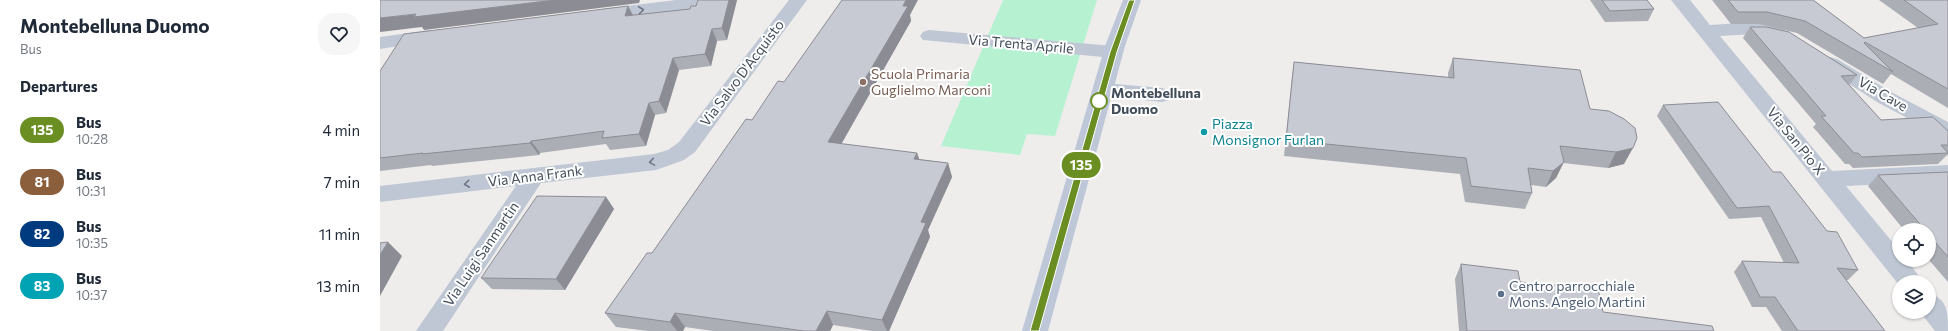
<!DOCTYPE html>
<style>
:root{--surface:#fff;--page:#f6f6f7;--text:#1f2937;--muted:#747a83}
body{margin:0;font-family:Commissioner,sans-serif;background:var(--page);color:var(--text);height:100vh;display:flex;flex-direction:column;font-size:15px;white-space:nowrap}
*{box-sizing:border-box;margin:0}
p{font-size:13px;color:var(--muted)}
.icon{flex:none;width:22px;height:22px;fill:none;stroke:currentColor;stroke-width:2;stroke-linecap:round;stroke-linejoin:round}
.map{position:relative;flex:1;overflow:hidden}
.sheet{display:flex;flex-direction:column;background:var(--surface);width:380px}
.sheet>*{flex:none}
.badge{padding:0 8px;border-radius:13px;font-size:14px;line-height:26px}
.controls{position:absolute;left:1512px;top:223px;display:grid;gap:8px}
.controls a{display:grid;place-items:center;width:44px;height:44px;border-radius:50%;background:var(--surface);box-shadow:0 1px 3px #0004;font-size:20px}
.map>.badge{position:absolute;translate:-50% -50%;box-shadow:0 0 0 2px #fff}
h2{padding:0 20px;font-size:15px;line-height:36px}
.round{display:grid;place-items:center;flex:none;width:42px;height:42px;border-radius:16px;background:var(--page)}
.head{display:flex;align-items:center;justify-content:space-between;height:68px;padding:0 20px}
h1{font-size:19px;font-weight:700;line-height:30px}
ul{padding:0;list-style:none}
li{display:flex;align-items:center;gap:12px;height:52px;padding:0 20px}
li div{flex:1}
li b{display:block;font-size:15px}
li em{font-style:normal}
li .badge{min-width:44px;font-weight:700;text-align:center}
main{display:flex;flex:1;min-height:0}
.map>svg:first-child{display:block}
.green{fill:#b6f2d2}
.lines{fill:none;stroke-linecap:round;stroke-linejoin:round}
.pedestrian{fill:#bec7d3;fill-rule:evenodd}
.minor{fill:#bec7d3;fill-rule:evenodd}
.secondary{fill:#bdc7d8;fill-rule:evenodd}
.wall{fill:#acaeb5}
.shaded-wall{fill:#8c8d94}
.building{fill:#c8cad3;stroke:#8c8d94}
.oneway{stroke:#6e7885}
.line{fill:#6b8e23;stroke:#fff}
.education-dot{fill:#8d6e63;stroke:#fff;stroke-width:1.5}
.stop-dot{fill:#fff;stroke:#6b8e23;stroke-width:2}
.culture-dot{fill:#0f9aa8;stroke:#fff;stroke-width:1.5}
.service-dot{fill:#5c6f8a;stroke:#fff;stroke-width:1.5}
.labels{text-anchor:middle;stroke-width:4;stroke-linejoin:round;paint-order:stroke}
.street-label{font-size:14px;fill:#434e5b;stroke:#fff}
.education-label{font-size:14px;fill:#785e54;stroke:#fff;text-anchor:start}
.stop-label{font-size:14px;font-weight:bold;fill:#434e5b;stroke:#fff;text-anchor:start}
.culture-label{font-size:14px;fill:#0d838f;stroke:#fff;text-anchor:start}
.service-label{font-size:14px;fill:#4e5e75;stroke:#fff;text-anchor:start}
</style>
<main>
<section class="sheet">
<div class="head"><div><h1>Montebelluna Duomo</h1><p>Bus</p></div><a class="round"><svg class="icon" aria-label="heart" viewBox="0 0 24 24"><path d="M12 20l-8-8c-3-5 5-10 8-4 3-6 11-1 8 4z"/></svg></a></div>
<h2>Departures</h2>
<ul>
<li><span class="badge" style="background:#6b8e23;color:#fff">135</span><div><b>Bus</b><p>10:28</p></div><em>4 min</em></li>
<li><span class="badge" style="background:#8b5e3c;color:#fff">81</span><div><b>Bus</b><p>10:31</p></div><em>7 min</em></li>
<li><span class="badge" style="background:#003b80;color:#fff">82</span><div><b>Bus</b><p>10:35</p></div><em>11 min</em></li>
<li><span class="badge" style="background:#00a3b4;color:#fff">83</span><div><b>Bus</b><p>10:37</p></div><em>13 min</em></li>
</ul>
</section>
<div class="map">
<svg width="1568" height="331" viewBox="0 0 1568 331">
<rect width="100%" height="100%" fill="#efecec"/>
<path class="green" d="M623 0H717L675 136 647 134 640 155 561 146Z"/>
<g class="lines">
<path class="pedestrian" d="M549 30 733 46 739 48 742 52 739 56 733 58 543 40 540 36 543 32Z"/>
<g class="minor">
<path d="M296 0H347L344 4 338 5 221 21 215 19 212 15 215 11 221 9Z"/>
<path d="M409 0H427L315 152 304 160 276 170 161 183 63 331H36L136 186 0 202V186L274 154 288 150 299 142Z"/>
<path d="M1291 0H1310L1330 25 1375 22 1404 29 1406 33 1404 37 1397 39 1375 34 1340 36 1452 171 1568 165V181L1466 186 1519 250V260H1527L1543 282H1519V285Z"/>
<path d="M50 30 57 32 59 36 57 40 0 49V37Z"/>
<path d="M1450 57 1457 59 1511 92 1568 122V138L1561 136 1497 102 1443 67 1440 63 1443 59Z"/>
<path d="M723 83 782 88 789 90 792 95 789 100 782 102 716 95 713 90 716 85Z"/>
<path d="M1549 293C1568 300 1568 312 1568 331H1555L1540 312H1549Z"/>
</g>
<path class="secondary" d="M743 0H761L745 46 668 331H642L725 46Z"/>
</g>
<g class="wall">
<path d="M357 0 347 40 337 41 331 66 299 70 286 113 275 115 266 146 230 150 226 144 160 153 159 155 52 166 51 165 0 171V71L253 15 310 9Z"/>
<path d="M1210 0H1267L1274 9 1268 21 1225 22Z"/>
<path d="M1332 0H1433L1484 38 1538 28 1499 0H1568V108L1511 74 1503 84 1417 33 1379 24H1351Z"/>
<path d="M530 15 531 21 461 144 537 153 539 159 568 163 572 177 548 230 550 237 509 331H492L453 325 450 331H333L305 327 303 331H268L236 327 225 313 272 253 372 120 404 82Z"/>
<path d="M1370 27 1477 75 1469 85 1501 120 1568 131V155L1566 156 1558 164 1473 168 1469 164H1465L1433 127 1436 124 1363 38Z"/>
<path d="M1073 58 1210 109 1244 164 1228 168 1183 163 1176 178 1166 187 1151 185 1152 193 1145 209 1085 202 1080 174 904 156 912 77 914 62 1068 77V73Z"/>
<path d="M1283 105 1393 172 1447 231 1478 270 1468 280H1466L1505 331H1402L1386 307H1372L1354 272 1362 261 1404 263 1381 217 1349 219 1277 116Z"/>
<path d="M1568 172V282L1549 260V230H1524L1488 186 1498 175Z"/>
<path d="M226 197 234 209 185 290 112 289 101 278Z"/>
<path d="M1081 264 1140 282 1223 312 1334 331H1079L1075 279Z"/>
</g>
<g class="shaded-wall">
<path d="M174 0H260L259 3 44 30 42 27 0 32V18Z"/>
<path d="M349 0H357L347 40 342 28Z"/>
<path d="M526 0H538L530 15 531 21 454 157 448 142Z"/>
<path d="M248 6 254 17 245 16Z"/>
<path d="M332 29 337 41 331 66 325 54Z"/>
<path d="M293 58 299 70 286 113 279 101Z"/>
<path d="M269 103 275 115 266 146 259 134Z"/>
<path d="M151 141 160 153 159 155 150 143Z"/>
<path d="M1253 148 1244 164 1228 168 1236 152Z"/>
<path d="M537 153 542 167 534 159Z"/>
<path d="M1184 162 1176 178 1166 187 1173 171Z"/>
<path d="M568 163 572 177 548 230 550 237 509 331H507L502 320 541 222Z"/>
<path d="M226 197 234 209 185 290 176 279Z"/>
<path d="M8 242 22 256 0 296V255Z"/>
<path d="M447 311 453 325 450 331H436Z"/>
<path d="M295 313 305 327 303 331H297L290 322Z"/>
</g>
<g class="building">
<path d="M0 0H175L34 17 36 14 0 18Z"/>
<path d="M318 0H349L342 28 332 29 325 54 293 58 279 101 269 103 259 134 222 138 224 131 151 141 150 143 42 154 43 153 0 158V71L24 34 248 6 245 16 310 9 311 6H316Z"/>
<path d="M462 0H526L523 6H528L448 142 537 153 534 159 568 163 541 222 546 223 502 320 447 311 436 331H424L295 313 290 322 225 313 267 253H272L366 119 372 120 398 81 404 82Z"/>
<path d="M1222 0H1267L1274 9 1230 11Z"/>
<path d="M1348 0H1433L1484 38 1558 24 1524 0H1568V89L1485 42 1484 43 1513 72 1425 21 1387 12H1358Z"/>
<path d="M1370 27H1386L1409 32 1477 75 1461 76 1501 120 1553 117 1568 131V145H1561L1568 153 1482 157 1478 153H1474L1441 116H1446Z"/>
<path d="M1073 58 1200 70 1210 109 1229 111 1244 119 1255 128 1257 138 1253 148 1236 152 1180 146 1184 162 1173 171 1148 168 1152 193 1091 186 1086 158 906 140 914 62 1074 78Z"/>
<path d="M1338 102 1393 172H1401L1447 231 1457 232 1478 270 1457 268 1505 331H1418L1395 297H1380L1362 261 1419 263 1389 206 1357 208 1283 105Z"/>
<path d="M1568 172V257L1549 235V230H1545L1498 175Z"/>
<path d="M157 196 226 197 176 279 101 278Z"/>
<path d="M8 242 0 255V243Z"/>
<path d="M1081 264 1138 271 1140 282 1218 289 1223 312 1332 326 1334 331H1087Z"/>
</g>
<defs><path id="oneway-chevron" d="M-2-3.5L2.5 0L-2 3.5" fill="none" stroke-width="1.6" stroke-linecap="round" stroke-linejoin="round"/></defs>
<g class="oneway">
<use href="#oneway-chevron" transform="translate(261 10) rotate(-7)"/>
<use href="#oneway-chevron" transform="translate(272 162) rotate(171)"/>
<use href="#oneway-chevron" transform="translate(87 184) rotate(174)"/>
</g>
<path class="line" d="M749 0H755L737 52 659 331H650L730 52Z"/>
<circle class="education-dot" cx="483" cy="82" r="4"/>
<circle class="stop-dot" cx="719" cy="101" r="8"/>
<circle class="culture-dot" cx="824" cy="132" r="4"/>
<circle class="service-dot" cx="1121" cy="294" r="4"/>
<g class="labels">
<g class="street-label">
<text transform="translate(641 44) rotate(5)" y="5">Via Trenta Aprile</text>
<text transform="translate(362 73) rotate(-53)" y="5">Via Salvo D'Acquisto</text>
<text transform="translate(1503 94) rotate(30)" y="5">Via Cave</text>
<text transform="translate(1416 141) rotate(51)" y="5">Via San Pio X</text>
<text transform="translate(155 176) rotate(-7)" y="5">Via Anna Frank</text>
<text transform="translate(101 254) rotate(-56)" y="5">Via Luigi Sanmartin</text>
</g>
<g class="education-label">
<text x="491" y="79">Scuola Primaria<tspan x="491" dy="16">Guglielmo Marconi</tspan></text>
</g>
<g class="stop-label">
<text x="731" y="98">Montebelluna<tspan x="731" dy="16">Duomo</tspan></text>
</g>
<g class="culture-label">
<text x="832" y="129">Piazza<tspan x="832" dy="16">Monsignor Furlan</tspan></text>
</g>
<g class="service-label">
<text x="1129" y="291">Centro parrocchiale<tspan x="1129" dy="16">Mons. Angelo Martini</tspan></text>
</g>
</g>
</svg>
<div class="controls">
<a><svg class="icon" aria-label="locate" viewBox="0 0 24 24"><circle cx="12" cy="12" r="6"/><path d="M12 2v4M12 18v4M2 12h4M18 12h4"/></svg></a>
<a><svg class="icon" aria-label="layers" viewBox="0 0 24 24"><path d="M12 4l9 5-9 5-9-5zM3 14l9 5 9-5"/></svg></a>
</div>
<b class="badge" style="left:701px;top:165px;background:#6b8e23;color:#fff">135</b>
</div>
</main>
